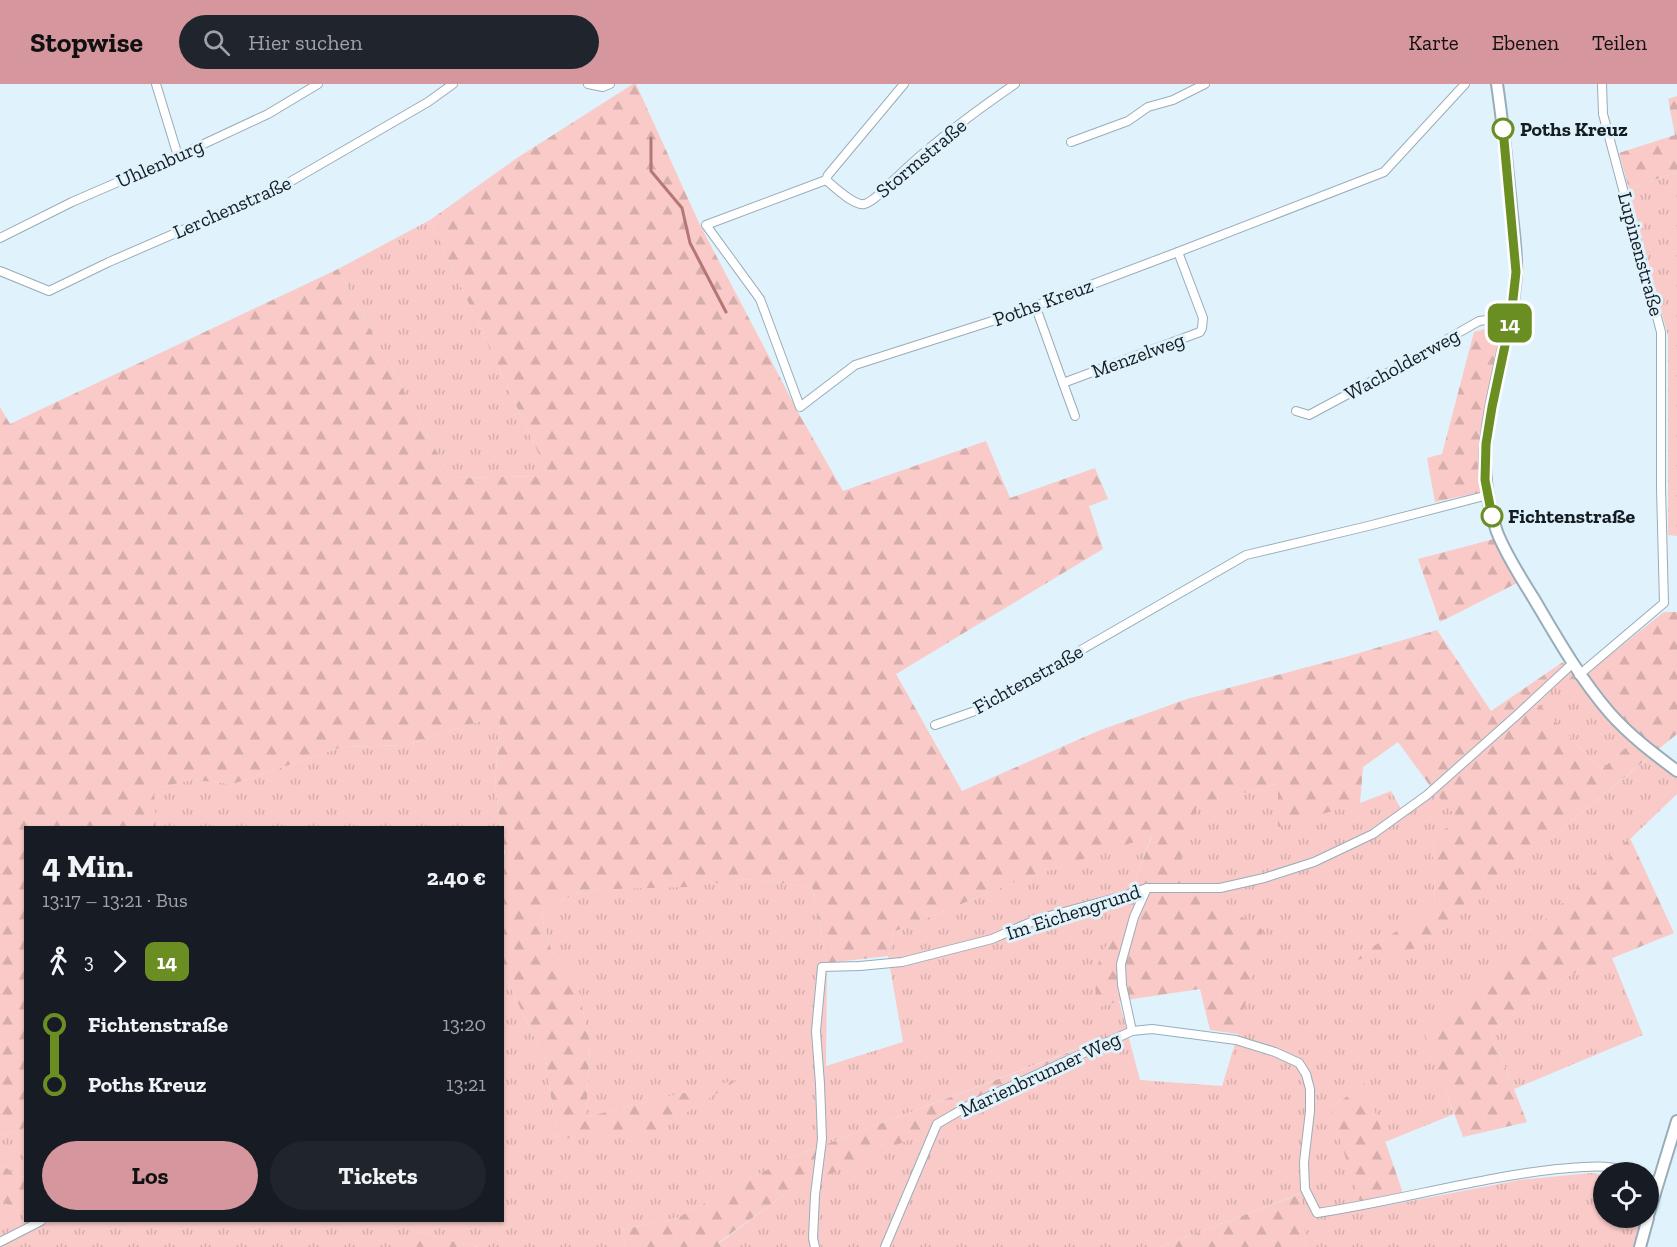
<!DOCTYPE html>
<html lang="de">
<meta charset="utf-8">
<style>
:root{--surface:#171b24;--page:#20242c;--text:#f1f3f6;--muted:#9ea1a6;--accent:#d6969d}
body{margin:0;font-family:"Zilla Slab",serif;background:var(--page);color:var(--text);height:100vh;display:flex;flex-direction:column;font-size:22px;white-space:nowrap}
*{box-sizing:border-box;margin:0}
p{font-size:20px;color:var(--muted)}
.icon{flex:none;width:33px;height:33px;fill:none;stroke:currentColor;stroke-width:2;stroke-linecap:round;stroke-linejoin:round}
.map{position:relative;flex:1;overflow:hidden}
.sheet{position:absolute;left:24px;top:742px;width:480px;height:396px;display:flex;flex-direction:column;background:var(--surface);border-radius:0px;box-shadow:0 2px 4px #0004}
.sheet>*{flex:none}
.badge{padding:0 12px;border-radius:9px;font-size:21px;line-height:39px}
.tools{position:absolute;left:1593px;top:1078px;display:grid;gap:12px}
.tools a{display:grid;place-items:center;width:66px;height:66px;border-radius:50%;background:var(--surface);box-shadow:0 2px 4px #0004;font-size:30px}
.map>.badge{position:absolute;translate:-50% -50%;box-shadow:0 0 0 3px #fff}
.legs{display:flex;align-items:center;gap:9px;height:66px;padding:0 18px;font-size:20px}
.legs p{margin-inline-start:auto}
.headline{display:flex;align-items:center;justify-content:space-between;height:102px;padding:0 18px}
h1{font-size:33px;font-weight:700;line-height:45px}
.button{display:flex;gap:12px;margin-top:auto;padding:12px 18px}
.button a{flex:1;height:69px;border-radius:36px;background:var(--accent);color:#111;font-size:24px;font-weight:700;line-height:69px;text-align:center}
.button a+a{background:var(--page);color:var(--text)}
ul{padding:0 18px;list-style:none}
li{display:flex;align-items:center;gap:21px;height:60px;font-size:22px}
li i{display:grid;place-items:center;width:9px;height:100%;margin:0 8px;background:currentColor}
li i::after{content:'';width:15px;height:15px;margin:-8px;border:4px solid;border-radius:50%;background:var(--surface)}
li p{margin-inline-start:auto}
li:first-child i{background:linear-gradient(#0000 50%,currentColor 0)}
li:last-child i{background:linear-gradient(currentColor 50%,#0000 0)}
header{display:flex;align-items:center;gap:36px;box-sizing:border-box;height:84px;padding:0 30px;background:var(--accent);color:#111}
header strong{font-size:28px}
nav{display:flex;gap:33px;margin-inline-start:auto;font-size:21px}
.search{width:420px;height:54px;background:var(--page);display:flex;align-items:center;gap:15px;box-sizing:border-box;padding:0 21px;border-radius:33px;color:var(--muted);font-size:22px}
.map>svg:first-child{display:block}
.grass{fill:url(#grass-tufts)}
.forest{fill:url(#forest-firs);fill-rule:evenodd}
.lines{fill:none;stroke-linecap:round;stroke-linejoin:round}
.stream{stroke:#b47776;stroke-width:3}
.street-casing{stroke:#98adb9;stroke-width:10}
.secondary-casing{stroke:#98adb9;stroke-width:14}
.street{stroke:#fff;stroke-width:8}
.secondary{stroke:#fff;stroke-width:10}
.line-1-casing{stroke:#fff;stroke-width:14}
.line-1{stroke:#6b8e23;stroke-width:9}
.stop-1-dot{fill:#fff;stroke:#6b8e23;stroke-width:3}
.labels{text-anchor:middle;stroke-width:6;stroke-linejoin:round;paint-order:stroke}
.stop-label{font-size:20px;font-weight:bold;fill:#141d21;stroke:#e0f2fc;text-anchor:start}
.street-label{font-size:20px;fill:#141d21;stroke:#e0f2fc}
</style>
<header>
<strong>Stopwise</strong>
<div class="search"><svg class="icon" aria-label="search" viewBox="0 0 24 24"><circle cx="10" cy="10" r="6"/><path d="M15 15l6 6"/></svg>Hier suchen</div>
<nav><a>Karte</a><a>Ebenen</a><a>Teilen</a></nav>
</header>
<div class="map">
<svg width="1677" height="1163" viewBox="0 0 1677 1163">
<defs>
<pattern id="grass-tufts" width="24" height="20" patternUnits="userSpaceOnUse" patternTransform="scale(1.5)"><rect width="24" height="20" fill="#f9cac7"/><path d="M3 7l-1-3M5 7V3M7 7l1-3M15 17l-1-3M17 17v-4M19 17l1-3" fill="none" stroke="#d5adab"/></pattern>
<pattern id="forest-firs" width="22" height="20" patternUnits="userSpaceOnUse" patternTransform="scale(1.5)"><rect width="22" height="20" fill="#f9cac7"/><path d="M5 1l3.5 6h-7zM16 11l3.5 6h-7z" fill="#d5adab"/></pattern>
</defs>
<rect width="100%" height="100%" fill="#e0f2fc"/>
<g class="grass">
<path d="M1677 88V452L1668 451V252L1629 105Z"/>
<path d="M430 136 549 392 451 394 338 185Z"/>
<path d="M1565 592 1578 597 1631 659 1601 686 1538 619Z"/>
<path d="M500 631 495 702 501 744H156L153 705 191 696 233 700 342 663 406 661Z"/>
<path d="M1653 670 1677 690V710L1426 951 1454 1030 1385 1058 1365 999 1330 1025 1364 1126 1520 1096 1591 1089 1603 1091 1604 1134H1641L1633 1163H1306L1299 1110 1160 1163H726L718 1160 786 1109 1079 964 787 1075 677 1134 621 1146 625 1163H478L420 1148 395 1163H0V1117L25 1129 26 1137H502L503 891 509 900 545 976 558 1055 734 997 586 1033 590 959 578 903 551 865 541 829 581 806 690 802 747 795 812 803 827 879 826 982 903 958 888 872 893 848 1015 798 1152 751 1133 801 1096 923 1119 917 1140 996 1222 1002 1238 950 1177 793 1196 721 1278 700V742L1360 719 1391 707 1405 732 1436 710 1461 736 1433 753 1435 822 1353 876 1537 765Z"/>
<path d="M1612 874 1643 951 1514 1005 1491 947 1566 893Z"/>
<path d="M25 1044V1094L0 1081V1052Z"/>
</g>
<g class="forest">
<path d="M633 0H636L699 139 798 328 843 407 986 357 1010 414 1095 384 1108 415 1089 422 1103 465 896 590 962 707 1098 647 1187 615 1349 572 1437 546 1491 627 1563 578 1579 595 1664 528H1677V650L1537 765 1422 863 1351 877 1435 822 1433 752 1460 736 1436 710 1398 658 1363 683 1360 719 1278 743V700L1197 721 1177 793 1263 846 1238 950 1210 946 1200 905 1119 917 1096 924 1095 887 1133 801 1152 752 1015 798 893 848 888 872 827 879 812 803 747 795 686 803 581 806 541 829 551 865 578 903 590 959 586 1033 737 996 658 1047 558 1055 545 976 509 900 503 891 502 771 505 770 502 744H501L495 702 500 631 406 661 342 663 233 700 191 696 154 705 156 744H26L25 1044 0 1052V323L10 340 338 185 451 394 549 392 430 136 517 74ZM1564 592 1577 597 1631 659 1601 686 1538 619Z"/>
<path d="M1677 12V88L1629 105 1619 69 1675 51 1668 15Z"/>
<path d="M1503 240 1481 358 1479 397 1481 408 1435 418 1427 374 1442 370 1474 248Z"/>
<path d="M1494 455 1517 499 1440 538 1418 475Z"/>
<path d="M1630 754 1674 849 1566 893 1491 947 1527 1038 1463 1053 1425 951Z"/>
<path d="M1080 964 1085 979 786 1109 718 1159 726 1163H625L621 1146 677 1134 787 1075Z"/>
<path d="M1365 999 1403 1109 1360 1118 1330 1025Z"/>
<path d="M0 1081 25 1094V1129L0 1117Z"/>
<path d="M1300 1110 1306 1163H1160Z"/>
<path d="M420 1148 478 1163H395Z"/>
</g>
<g class="lines">
<path class="stream" d="M651 54V87L682 124 690 159 726 228"/>
<defs>
<g id="street">
<path d="M156 0 178 72"/>
<path d="M588 0 603 3 610 0"/>
<path d="M904 0 828 91 826 96 706 141 760 215 800 323 855 281 1011 231 1178 168 1384 88 1465 0"/>
<path d="M1071 58 1128 37 1148 23 1173 16 1205 0"/>
<path d="M826 96C833 102 854 122 864 120 874 118 888 101 896 94 932 59 973 29 1015 0"/>
<path d="M0 154 72 118 178 72 268 30 318 0"/>
<path d="M0 187 49 207 109 178 261 112 288 99 428 18 453 0"/>
<path d="M1035 221 1063 299 1200 248 1202 244 1203 234 1178 168"/>
<path d="M1063 299 1075 332"/>
<path d="M1296 327 1309 331 1404 280 1479 237 1511 233"/>
<path d="M1579 591 1664 519 1661 404V248L1603 30 1602 0"/>
<path d="M935 641 975 627 1246 471 1368 442 1488 411"/>
<path d="M1132 947 1122 901 1121 880 1134 833 1147 804"/>
<path d="M1648 1095 1658 1098"/>
<path d="M0 1158 41 1137"/>
<path d="M815 1163 813 1154 815 1111 822 1055 820 1000 816 947 822 883 860 882 902 878 992 855 1038 835 1123 812 1147 804H1220L1264 794 1314 778 1373 750 1427 711 1517 631 1572 580"/>
<path d="M885 1163 937 1040 968 1022 1132 947 1152 945 1236 956 1275 968 1299 979 1306 990 1310 1005V1027L1304 1078 1305 1105 1317 1129C1397 1117 1476 1094 1557 1085 1583 1083 1609 1079 1634 1089"/>
</g>
<g id="secondary">
<path d="M1497 0C1503 40 1507 81 1511 121 1513 144 1517 167 1516 189 1512 253 1487 313 1485 377 1485 400 1489 425 1497 448 1506 471 1521 494 1534 515 1557 554 1579 593 1609 628 1629 651 1653 669 1677 687"/>
<path d="M1648 1132 1677 1037"/>
<path d="M1640 1163 1648 1134"/>
</g>
</defs>
<use href="#street" class="street-casing"/>
<use href="#secondary" class="secondary-casing"/>
<use href="#street" class="street"/>
<use href="#secondary" class="secondary"/>
</g>
<g class="lines">
<defs>
<path id="line-1" d="M1492 432 1485 396 1486 360 1492 323 1511 233 1516 188 1503 45"/>
</defs>
<use href="#line-1" class="line-1-casing"/>
<use href="#line-1" class="line-1"/>
</g>
<g class="stop-1-dot">
<circle cx="1503" cy="45" r="10"/>
<circle cx="1492" cy="432" r="10"/>
</g>
<g class="labels">
<g class="stop-label">
<text x="1520" y="52">Poths Kreuz</text>
<text x="1508" y="439">Fichtenstraße</text>
</g>
<g class="street-label">
<text transform="translate(921 74) rotate(-40)" y="7">Stormstraße</text>
<text transform="translate(160 79) rotate(-24)" y="7">Uhlenburg</text>
<text transform="translate(232 123) rotate(-24)" y="7">Lerchenstraße</text>
<text transform="translate(1641 170) rotate(75)" y="7">Lupinenstraße</text>
<text transform="translate(1043 218) rotate(-20)" y="7">Poths Kreuz</text>
<text transform="translate(1138 271) rotate(-20)" y="7">Menzelweg</text>
<text transform="translate(1402 280) rotate(-29)" y="7">Wacholderweg</text>
<text transform="translate(1028 595) rotate(-29)" y="7">Fichtenstraße</text>
<text transform="translate(1073 828) rotate(-18)" y="7">Im Eichengrund</text>
<text transform="translate(1040 990) rotate(-25)" y="7">Marienbrunner Weg</text>
</g>
</g>
</svg>
<div class="tools">
<a><svg class="icon" aria-label="locate" viewBox="0 0 24 24"><circle cx="12" cy="12" r="6"/><path d="M12 2v4M12 18v4M2 12h4M18 12h4"/></svg></a>
</div>
<b class="badge" style="left:1510px;top:239px;background:#6b8e23;color:#fff">14</b>
<section class="sheet">
<div class="headline"><div><h1>4 Min.</h1><p>13:17 – 13:21 · Bus</p></div><b>2.40 €</b></div>
<div class="legs"><svg class="icon" aria-label="walk" viewBox="0 0 24 24"><circle cx="13" cy="4" r="2"/><path d="M13 8l-2 6 4 7M11 14l-3 7M7 12l3-4h3l4 4"/></svg>3<svg class="icon" aria-label="forward" viewBox="0 0 24 24"><path d="M9 5l7 7-7 7"/></svg><b class="badge" style="background:#6b8e23;color:#fff">14</b></div>
<ul>
<li><i style="color:#6b8e23"></i><b>Fichtenstraße</b><p>13:20</p></li>
<li><i style="color:#6b8e23"></i><b>Poths Kreuz</b><p>13:21</p></li>
</ul>
<div class="button"><a>Los</a><a>Tickets</a></div>
</section>
</div>
